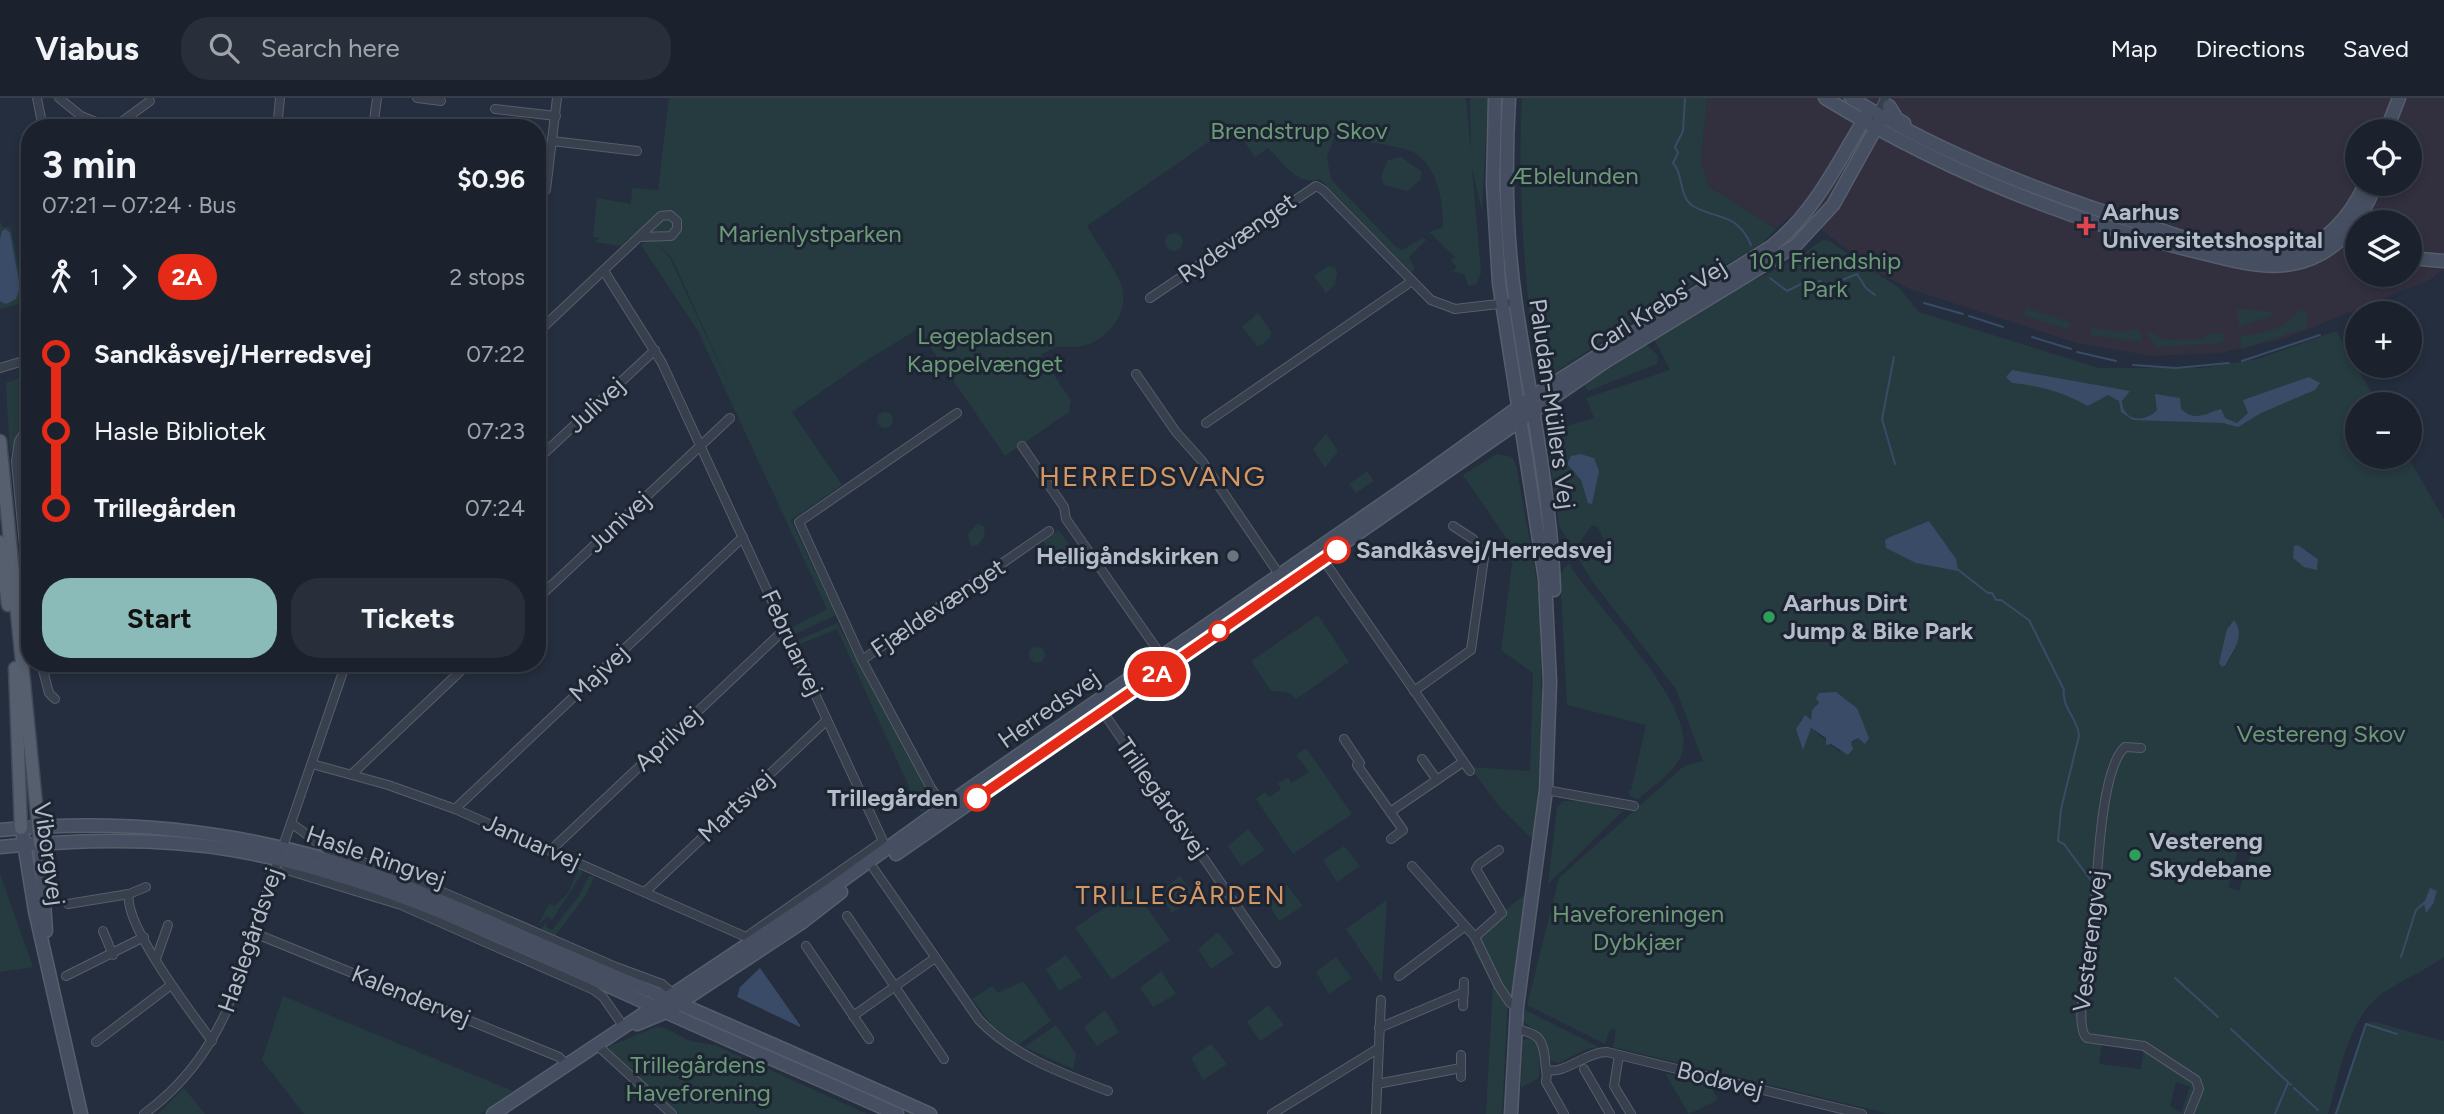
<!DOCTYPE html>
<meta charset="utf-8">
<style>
:root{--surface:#1b222e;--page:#282f3a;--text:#f1f3f6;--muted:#a0a4aa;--line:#393f4a;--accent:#8bbbb9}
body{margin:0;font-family:Figtree,sans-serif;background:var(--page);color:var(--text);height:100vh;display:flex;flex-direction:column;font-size:26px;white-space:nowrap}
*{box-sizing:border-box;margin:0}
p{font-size:23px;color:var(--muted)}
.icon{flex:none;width:38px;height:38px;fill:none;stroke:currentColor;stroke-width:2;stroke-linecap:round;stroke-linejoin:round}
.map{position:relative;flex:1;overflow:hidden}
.panel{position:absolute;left:21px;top:21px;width:525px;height:553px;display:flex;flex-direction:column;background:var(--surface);border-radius:28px;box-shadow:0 4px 10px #0003,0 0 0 2px var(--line)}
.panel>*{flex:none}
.badge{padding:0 14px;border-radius:23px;font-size:24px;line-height:46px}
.tools{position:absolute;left:2345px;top:21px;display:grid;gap:14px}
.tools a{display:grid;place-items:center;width:77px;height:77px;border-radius:50%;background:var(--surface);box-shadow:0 4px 10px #0003,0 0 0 2px var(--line);font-size:35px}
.map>.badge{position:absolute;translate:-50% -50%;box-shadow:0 0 0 4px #fff}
.legs{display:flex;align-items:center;gap:10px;height:77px;padding:0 21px;font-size:23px}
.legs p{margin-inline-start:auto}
.summary{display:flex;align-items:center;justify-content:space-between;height:119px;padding:0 21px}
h1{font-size:38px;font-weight:700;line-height:52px}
.cta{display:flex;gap:14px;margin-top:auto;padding:14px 21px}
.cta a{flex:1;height:80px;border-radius:28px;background:var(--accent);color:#111;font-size:28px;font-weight:700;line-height:80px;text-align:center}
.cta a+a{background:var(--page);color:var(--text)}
ul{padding:0 21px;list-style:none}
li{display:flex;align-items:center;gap:24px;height:77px;font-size:26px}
li i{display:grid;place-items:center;width:10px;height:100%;margin:0 9px;background:currentColor}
li i::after{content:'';width:18px;height:18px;margin:-9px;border:5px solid;border-radius:50%;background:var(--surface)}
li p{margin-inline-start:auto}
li:first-child i{background:linear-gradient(#0000 50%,currentColor 0)}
li:last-child i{background:linear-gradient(currentColor 50%,#0000 0)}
header{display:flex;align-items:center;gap:42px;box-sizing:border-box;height:98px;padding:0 35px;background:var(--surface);border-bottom:2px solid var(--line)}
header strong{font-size:33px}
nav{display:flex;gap:38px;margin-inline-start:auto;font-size:24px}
.search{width:490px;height:63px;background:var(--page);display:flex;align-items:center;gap:18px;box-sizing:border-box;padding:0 24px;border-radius:28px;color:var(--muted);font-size:26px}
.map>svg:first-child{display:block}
.medical{fill:#32303f;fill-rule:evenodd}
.green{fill:#263b3f;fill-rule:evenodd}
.water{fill:#394b67}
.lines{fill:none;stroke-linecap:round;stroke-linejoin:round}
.stream{stroke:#394b67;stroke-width:2}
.street-casing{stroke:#565e6c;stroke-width:10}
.secondary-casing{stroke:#565e6c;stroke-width:15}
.primary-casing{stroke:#414957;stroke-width:15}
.street{stroke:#38404e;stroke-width:8}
.secondary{stroke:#464f61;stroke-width:12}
.primary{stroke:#565f6e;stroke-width:12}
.line-1-casing{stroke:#fff;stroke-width:16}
.line-1{stroke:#e52b18;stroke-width:10}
.health-dot{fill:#e0444e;stroke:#1d2533;stroke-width:2.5}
.stop-1-dot{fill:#fff;stroke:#e52b18;stroke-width:3.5}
.worship-dot{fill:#6b7280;stroke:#1d2533;stroke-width:2.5}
.leisure-dot{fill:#2e9e5b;stroke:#1d2533;stroke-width:2.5}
.labels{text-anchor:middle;stroke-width:6;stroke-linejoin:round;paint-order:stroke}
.park-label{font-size:24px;fill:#6b9a77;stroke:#1d2533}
.poi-label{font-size:24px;font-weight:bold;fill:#b4bbc9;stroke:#1d2533;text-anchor:start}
.street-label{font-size:24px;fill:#b4bbc9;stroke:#1d2533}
.stop-label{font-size:24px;font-weight:bold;fill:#b4bbc9;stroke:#1d2533;text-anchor:start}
.neighbourhood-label{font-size:26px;letter-spacing:2px;fill:#d59763;stroke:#1d2533}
.quarter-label{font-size:28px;letter-spacing:2px;fill:#d59763;stroke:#1d2533}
</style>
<header>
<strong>Viabus</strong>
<div class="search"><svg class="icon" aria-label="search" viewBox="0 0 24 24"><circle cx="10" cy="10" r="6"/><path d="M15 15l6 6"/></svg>Search here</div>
<nav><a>Map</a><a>Directions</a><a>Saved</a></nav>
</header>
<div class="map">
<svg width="2444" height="1016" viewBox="0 0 2444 1016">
<rect width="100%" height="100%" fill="#242e3e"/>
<path class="medical" d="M1707 0H2444V171L2429 182 2286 240 2221 255 2151 258 2076 245 1910 191 1879 175 1796 113 1776 131 1708 88 1701 63ZM2357 33H2410V86H2357ZM2357 124H2410V177H2357Z"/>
<g class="green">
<path d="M669 0H1466L1471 55 1470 0H1488L1482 113 1472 70 1481 175 1476 186 1468 188 1465 177 1453 173 1457 169 1451 163 1455 159 1429 134 1443 129C1443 104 1439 71 1415 55 1405 48 1350 42 1334 39L1327 59 1331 81 1395 148 1402 152 1423 140 1426 142 1409 159 1415 171 1411 174 1320 81C1296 88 1284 65 1268 50L1255 59 1233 27 1087 128C1096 145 1121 177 1123 194 1127 217 1107 241 1086 247 1063 253 1066 242 1041 257L1071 303 1069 314 1005 358 918 231 867 262 792 314 842 387 791 422 836 517 793 537 790 530 827 511 698 233 641 147 648 143 628 141 621 148 594 144 600 140 593 139 597 100 631 106 632 90 658 92ZM656 144 672 160 737 304 670 160Z"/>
<path d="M1498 0H1505L1510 189 1503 190 1499 139Z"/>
<path d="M1522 0H1707L1701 63 1708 88 1776 131 1762 145 1635 221 1548 279 1536 273C1525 182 1517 92 1522 0Z"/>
<path d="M1401 59 1422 74 1420 82 1407 93 1384 87 1381 78 1388 62Z"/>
<path d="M0 123 3 129H11L25 204 0 211Z"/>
<circle cx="1174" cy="144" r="9"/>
<path d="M1822 142 1829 143 1899 190 1919 214 2099 270H2202L2258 261 2336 233 2378 306H2357V359H2408L2444 421V859C2425 873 2403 881 2383 895 2347 920 2340 976 2328 1016H1890L1613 949 1616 932 1610 931 1605 946 1527 907 1559 780 1684 668 1703 663 1676 591 1592 483 1559 428 1544 317 1556 304 1564 329 1594 320 1586 300 1670 272 1653 239C1674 226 1695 210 1718 200 1754 182 1790 167 1822 142ZM1592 427 1598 429 1611 459 1608 468 1584 457 1579 446ZM2306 451 2318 461 2317 472 2298 465ZM2230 524 2235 552 2225 569H2222L2219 565ZM1843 599 1857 610 1858 640 1839 654 1811 630 1808 634 1799 628 1801 621 1811 622C1813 603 1827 603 1843 599ZM2238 751 2251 754 2239 793 2228 789ZM2102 945 2144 951 2141 971 2099 966ZM2176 984 2190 989 2181 1015 2170 1008Z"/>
<path d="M1328 168 1335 169 1337 175 1335 187 1326 195 1314 178Z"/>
<path d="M2027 210 2066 223 2071 226 2067 231 2029 219 2023 216Z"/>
<path d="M2237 210 2278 215 2239 229Z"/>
<path d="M2298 212 2306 214V230L2242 251 2240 239C2261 234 2287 234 2298 212Z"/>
<path d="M1258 215 1271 234 1270 240 1258 249 1242 229Z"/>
<path d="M2091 230 2123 234 2136 230 2142 238 2141 244 2090 237Z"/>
<path d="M2145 232 2165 242 2203 241 2206 236 2223 235 2224 241 2222 245 2156 249Z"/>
<path d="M1645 245 1658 258 1657 266 1588 293 1584 286Z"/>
<path d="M30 276V319L17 336 10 357 6 285Z"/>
<circle cx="885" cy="322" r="8"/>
<path d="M1326 336 1338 353 1325 370 1313 351Z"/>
<path d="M1497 356 1512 359 1516 367 1540 500 1542 627 1535 736 1531 740 1498 707 1470 669 1530 673 1533 575 1501 552 1514 451 1463 377Z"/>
<path d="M1367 373 1374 383 1356 395 1349 386Z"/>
<path d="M978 425 985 429 984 439 978 447 971 449 968 436Z"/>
<path d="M1059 432 1079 461 1063 472 1043 443Z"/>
<path d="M1569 465C1594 509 1698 606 1682 655 1676 674 1652 688 1638 701L1630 698 1628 693 1631 692 1646 627 1567 607 1560 476Z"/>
<path d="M1318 517 1349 564 1296 601 1290 595 1271 593 1251 563Z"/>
<path d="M837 525 929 696 925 712 921 715 837 531 798 547 796 543Z"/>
<circle cx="1037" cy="557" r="8"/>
<path d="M1306 650 1352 716 1293 756 1256 701 1265 694 1269 699 1281 691 1278 685 1288 679 1291 685 1309 674 1296 657Z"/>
<path d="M1563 703H1585L1623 713 1548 786 1557 710Z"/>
<path d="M1248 731 1265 752 1241 768 1228 748Z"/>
<path d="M160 733 233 742 52 739Z"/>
<path d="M1344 748 1360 768 1337 784 1323 762Z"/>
<path d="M579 770 582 775 552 822 547 818 537 829 549 806 555 808 568 795Z"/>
<path d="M0 776 33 869 0 874Z"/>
<path d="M589 778H595L586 797 555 838 541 831 547 823 546 829 552 832 579 798Z"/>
<path d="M1180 778 1196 799 1172 815 1159 795Z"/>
<path d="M1287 787 1303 808 1279 823 1266 801Z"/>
<path d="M1133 790 1170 842 1112 882 1075 830Z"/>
<path d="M1528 794 1511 898H1508L1502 1016H1486L1493 887 1473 851 1477 835Z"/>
<path d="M1387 802 1382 885 1346 831Z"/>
<path d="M1218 834 1234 855 1211 871 1198 851Z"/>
<path d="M1066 857 1082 879 1059 893 1046 871Z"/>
<path d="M1336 859 1352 880 1329 896 1316 874Z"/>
<path d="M1161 873 1176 896 1153 909 1140 890Z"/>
<path d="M1023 883 1051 923 1018 947 992 927 972 901 992 888 998 895Z"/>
<path d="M283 898 513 993 481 1016H304L262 962Z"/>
<path d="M1268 907 1284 927 1260 943 1247 924Z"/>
<path d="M1105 912 1119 934 1097 948 1084 929Z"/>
<path d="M1525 912 1599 949 1587 951 1559 965 1550 962C1548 938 1539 937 1523 923Z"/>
<path d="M685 915 921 1016H907L682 917Z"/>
<path d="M2375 924 2444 943V1016H2334L2365 925Z"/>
<path d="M1056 927 1076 956 1073 971 1024 949Z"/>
<path d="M656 929 665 930 690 943 715 947 867 1016H679L609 951 610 948Z"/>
<path d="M1531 940 1540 951 1539 980 1521 990 1523 942Z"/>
<path d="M1211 946 1227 966 1203 982 1191 960Z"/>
<path d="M1665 975 1715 988 1713 993 1718 1002 1689 1016Z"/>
<path d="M184 990 205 1016H158Z"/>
</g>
<g class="water">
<path d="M6 131 10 135 20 189 16 201 6 206 0 203V141L2 133Z"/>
<path d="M2012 272 2130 293 2122 303C2123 324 2145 325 2157 312L2155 296 2180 300 2181 311C2195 324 2205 316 2221 311L2225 320 2237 325 2248 315 2243 302 2309 279 2320 285 2315 292 2261 315 2238 329 2223 325 2133 322 2121 314 2119 303 2108 297 2088 308C2062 294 2042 288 2012 285L2006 279Z"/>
<path d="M1580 356 1594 360 1599 373 1592 406 1588 405 1581 382 1567 366 1571 358Z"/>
<path d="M1929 423 1956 461 1958 473 1916 465 1886 450 1885 442 1890 439Z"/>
<path d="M2298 447 2318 461 2317 472 2304 469 2293 460 2294 448Z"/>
<path d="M2234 522C2246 538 2233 553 2225 568L2222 569 2219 565 2227 531Z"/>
<path d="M1836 594 1857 610 1869 640 1865 646 1858 640 1851 644 1853 651 1848 657 1831 646 1826 647V640L1811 630 1803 652 1796 631 1805 617 1811 622 1812 612 1819 605 1816 600 1819 595Z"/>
<path d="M2430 790 2437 793 2433 806 2426 815 2424 805Z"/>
<path d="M760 870 800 927V929L737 899 740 889Z"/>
</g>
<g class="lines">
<g class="stream">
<path d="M1685 0 1683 33 1675 49 1678 55 1673 65C1684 76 1678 98 1693 108 1717 122 1737 114 1751 147"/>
<path d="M1770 180 1787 193 1811 181 1816 185 1820 183 1825 189 1857 176 1866 190 1875 197"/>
<path d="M1924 205 1963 216"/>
<path d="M1969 218 2003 229"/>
<path d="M2032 239 2071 251"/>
<path d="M2077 254 2116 263"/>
<path d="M1894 259 1882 321 1895 366"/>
<path d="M2242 263 2320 237"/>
<path d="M2133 267 2176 270 2229 265"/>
<path d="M1957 471 1988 495H1992L1996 502H2001L2029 522 2064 592C2061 609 2079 622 2079 638L2061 711 2058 743 2064 746 2092 784"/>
<path d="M2401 859 2416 812 2424 805"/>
<path d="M2175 880 2218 919"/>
<path d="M2231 931 2291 987"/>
<path d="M2294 990 2318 1012"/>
<path d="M2275 1016 2288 985"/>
<path d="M2336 1016 2366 926 2397 936"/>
</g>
<defs>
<g id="street">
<path d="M37 0 43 30"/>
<path d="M59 0 81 18 111 30"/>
<path d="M417 0 441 3"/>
<path d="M495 11 556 18"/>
<path d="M1876 20 1885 0"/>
<path d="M113 30 150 3"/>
<path d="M277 30 280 0"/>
<path d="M373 30 377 0"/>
<path d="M552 43 637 53"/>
<path d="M537 91 546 92 557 0"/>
<path d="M1150 200 1316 88 1323 92 1431 202 1455 211 1507 205"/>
<path d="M537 235 661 118 670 117 677 123V131L671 138 640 139"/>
<path d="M0 270 30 261"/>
<path d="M1136 276 1176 334 1202 363 1281 479"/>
<path d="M30 325 19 343 16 363 30 511"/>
<path d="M1206 325 1412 183"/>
<path d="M1022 348 1064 409 1066 421 1163 560"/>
<path d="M537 362 655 252"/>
<path d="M1320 457 1470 673"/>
<path d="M537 501 730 320"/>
<path d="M862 562 1049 433"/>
<path d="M41 565 49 595 55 601"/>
<path d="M1414 593 1471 552 1484 460 1473 441 1453 428"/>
<path d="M1101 611 1276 865"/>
<path d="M1344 641 1360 665 1357 667 1403 732 1391 741"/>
<path d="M2141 650 2125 649C2098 673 2097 797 2093 836 2091 858 2072 927 2087 940L2144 948 2196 982 2199 991 2189 1016"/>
<path d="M1422 661 1437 682"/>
<path d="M312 666 388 687 455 711 746 839 883 743 662 265 604 173"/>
<path d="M352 676 469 565"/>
<path d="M1546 692 1634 708"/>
<path d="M455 711 743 439"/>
<path d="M946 711 931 690 862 562 799 424 957 315"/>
<path d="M1390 714 1463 664"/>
<path d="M291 725 328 752 415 782 616 869 662 886 675 897"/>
<path d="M551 752 785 531"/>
<path d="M282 763 290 773 401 807 594 892 603 899 624 929"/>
<path d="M1412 768 1475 839 1498 887 1510 905 1517 909"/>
<path d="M874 771 979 922C1012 957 1063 976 1108 993"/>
<path d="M645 794 827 622"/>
<path d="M129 796C123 826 193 917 212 943"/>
<path d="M68 806 129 796 146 789"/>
<path d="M847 818 944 961"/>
<path d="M103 833 113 857"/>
<path d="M254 835 559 959 566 966"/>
<path d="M1475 839 1502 815 1476 771 1479 766 1499 752"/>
<path d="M806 848 869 941"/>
<path d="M156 861 168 827"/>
<path d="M66 878 144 839"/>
<path d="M1399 878 1464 829"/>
<path d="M1463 908 1464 884"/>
<path d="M853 918 935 860"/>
<path d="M1379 930 1464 894"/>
<path d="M1516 931C1537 935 1543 940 1545 961 1545 971 1548 974 1546 984L1564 1016"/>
<path d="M96 944 171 887"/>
<path d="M596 946 672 1016"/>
<path d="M1619 957 1614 988 1631 1016"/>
<path d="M1584 971 1610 1016"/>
<path d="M1548 972C1565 976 1586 954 1607 954L1862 1016"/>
<path d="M1461 979V957"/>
<path d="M1377 986 1461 970"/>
<path d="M144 1016C181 989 207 956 226 914L346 565"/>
<path d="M1272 1016 1379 950"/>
<path d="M1376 1016 1381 902"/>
</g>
<g id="secondary">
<path d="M1495 0 1493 86 1499 185 1545 481 1550 584 1546 692 1517 909 1511 1016"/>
<path d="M1509 0C1505 68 1506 140 1516 207 1530 302 1551 397 1554 492"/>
<path d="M1825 0C1941 71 2066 122 2198 154 2228 161 2261 172 2292 166 2336 158 2360 125 2376 86"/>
<path d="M1851 0C1944 58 2049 97 2154 130 2194 143 2246 163 2289 155 2325 148 2351 118 2365 86"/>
<path d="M1889 8 1897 21 1904 25"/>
<path d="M2386 33 2399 0"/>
<path d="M2410 160 2444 163"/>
<path d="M0 732C129 719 253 734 375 777 440 800 502 830 566 857 688 909 809 962 930 1016"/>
<path d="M23 739 35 813 81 1016"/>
<path d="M40 746 46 833"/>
<path d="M0 749C78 742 155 739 233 752 376 777 504 841 635 900 722 940 810 977 897 1016"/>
<path d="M896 756 1606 263 1795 148 1833 107 1882 19"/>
<path d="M637 926 666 914 801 825 841 794"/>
<path d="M493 1016 828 793 965 694 1420 380 1538 295 1772 148C1818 111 1839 61 1870 12"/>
</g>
<g id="primary">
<path d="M0 343 40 746"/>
<path d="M0 444 8 507"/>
<path d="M15 570 21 730"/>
</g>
</defs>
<use href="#street" class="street-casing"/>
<use href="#secondary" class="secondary-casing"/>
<use href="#primary" class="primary-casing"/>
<use href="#street" class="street"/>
<use href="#secondary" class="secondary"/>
<use href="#primary" class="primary"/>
</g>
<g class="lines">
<defs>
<path id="line-1" d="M977 700 1337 452"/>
</defs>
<use href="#line-1" class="line-1-casing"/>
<use href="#line-1" class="line-1"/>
</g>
<path class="health-dot" d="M2082.5 117.5h7v7h7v7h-7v7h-7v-7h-7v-7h7z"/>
<g class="stop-1-dot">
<circle cx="1337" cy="452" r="12"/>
<circle cx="1219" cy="533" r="9"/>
<circle cx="977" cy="700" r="12"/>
</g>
<circle class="worship-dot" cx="1233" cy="458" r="7"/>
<g class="leisure-dot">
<circle cx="1769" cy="519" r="7"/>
<circle cx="2135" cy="757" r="7"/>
</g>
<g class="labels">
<g class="park-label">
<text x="1299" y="41">Brendstrup Skov</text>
<text x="1574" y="86">Æblelunden</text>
<text x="810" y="144">Marienlystparken</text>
<text x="1825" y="171">101 Friendship<tspan x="1825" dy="28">Park</tspan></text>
<text x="985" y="246">Legepladsen<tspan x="985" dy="28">Kappelvænget</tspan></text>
<text x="2321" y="644">Vestereng Skov</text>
<text x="1638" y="824">Haveforeningen<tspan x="1638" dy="28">Dybkjær</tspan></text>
<text x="698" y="975">Trillegårdens<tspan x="698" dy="28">Haveforening</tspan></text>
</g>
<g class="poi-label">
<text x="2102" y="122">Aarhus<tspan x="2102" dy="28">Universitetshospital</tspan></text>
<text x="1219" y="466" text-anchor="end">Helligåndskirken</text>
<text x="1783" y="513">Aarhus Dirt<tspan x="1783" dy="28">Jump &amp; Bike Park</tspan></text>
<text x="2149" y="751">Vestereng<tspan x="2149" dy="28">Skydebane</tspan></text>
</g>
<g class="street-label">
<text transform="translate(1237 140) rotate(-35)" y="8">Rydevænget</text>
<text transform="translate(1658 208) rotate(-32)" y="8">Carl Krebs' Vej</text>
<text transform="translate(1552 306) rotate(82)" y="8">Paludan-Müllers Vej</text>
<text transform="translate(596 307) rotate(-43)" y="8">Julivej</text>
<text transform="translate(619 424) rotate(-43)" y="8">Junivej</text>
<text transform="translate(938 510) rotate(-34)" y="8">Fjældevænget</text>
<text transform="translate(792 545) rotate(65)" y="8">Februarvej</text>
<text transform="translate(599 575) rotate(-43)" y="8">Majvej</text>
<text transform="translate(1049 611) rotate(-35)" y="8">Herredsvej</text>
<text transform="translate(668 641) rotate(-43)" y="8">Aprilvej</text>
<text transform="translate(1162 700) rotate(55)" y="8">Trillegårdsvej</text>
<text transform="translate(736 708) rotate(-43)" y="8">Martsvej</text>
<text transform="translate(532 744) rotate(24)" y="8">Januarvej</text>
<text transform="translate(49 756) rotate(82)" y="8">Viborgvej</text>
<text transform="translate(376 759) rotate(19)" y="8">Hasle Ringvej</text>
<text transform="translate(250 842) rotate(-71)" y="8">Haslegårdsvej</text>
<text transform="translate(2090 843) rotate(-83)" y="8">Vesterengvej</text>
<text transform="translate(411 898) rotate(22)" y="8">Kalendervej</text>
<text transform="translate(1720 982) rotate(14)" y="8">Bodøvej</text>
</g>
<g class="stop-label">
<text x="1356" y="460">Sandkåsvej/Herredsvej</text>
<text x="958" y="708" text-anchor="end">Trillegården</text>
</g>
<g class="neighbourhood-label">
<text x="1181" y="806">TRILLEGÅRDEN</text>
</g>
<g class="quarter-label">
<text x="1153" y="388">HERREDSVANG</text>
</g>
</g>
</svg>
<div class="tools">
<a><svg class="icon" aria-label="locate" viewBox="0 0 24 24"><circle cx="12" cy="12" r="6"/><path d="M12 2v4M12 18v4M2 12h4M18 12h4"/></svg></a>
<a><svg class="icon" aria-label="layers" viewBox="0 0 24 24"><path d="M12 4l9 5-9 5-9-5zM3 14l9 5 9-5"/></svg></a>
<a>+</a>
<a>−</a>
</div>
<b class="badge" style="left:1157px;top:576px;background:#e52b18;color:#fff">2A</b>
<section class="panel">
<div class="summary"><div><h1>3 min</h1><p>07:21 – 07:24 · Bus</p></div><b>$0.96</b></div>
<div class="legs"><svg class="icon" aria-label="walk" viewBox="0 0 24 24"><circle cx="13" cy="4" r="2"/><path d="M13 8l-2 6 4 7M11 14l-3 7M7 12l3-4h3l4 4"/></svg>1<svg class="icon" aria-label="forward" viewBox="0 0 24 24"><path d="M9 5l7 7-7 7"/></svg><b class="badge" style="background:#e52b18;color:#fff">2A</b><p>2 stops</p></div>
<ul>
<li><i style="color:#e52b18"></i><b>Sandkåsvej/Herredsvej</b><p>07:22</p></li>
<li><i style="color:#e52b18"></i><span>Hasle Bibliotek</span><p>07:23</p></li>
<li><i style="color:#e52b18"></i><b>Trillegården</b><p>07:24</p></li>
</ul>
<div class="cta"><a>Start</a><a>Tickets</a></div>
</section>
</div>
